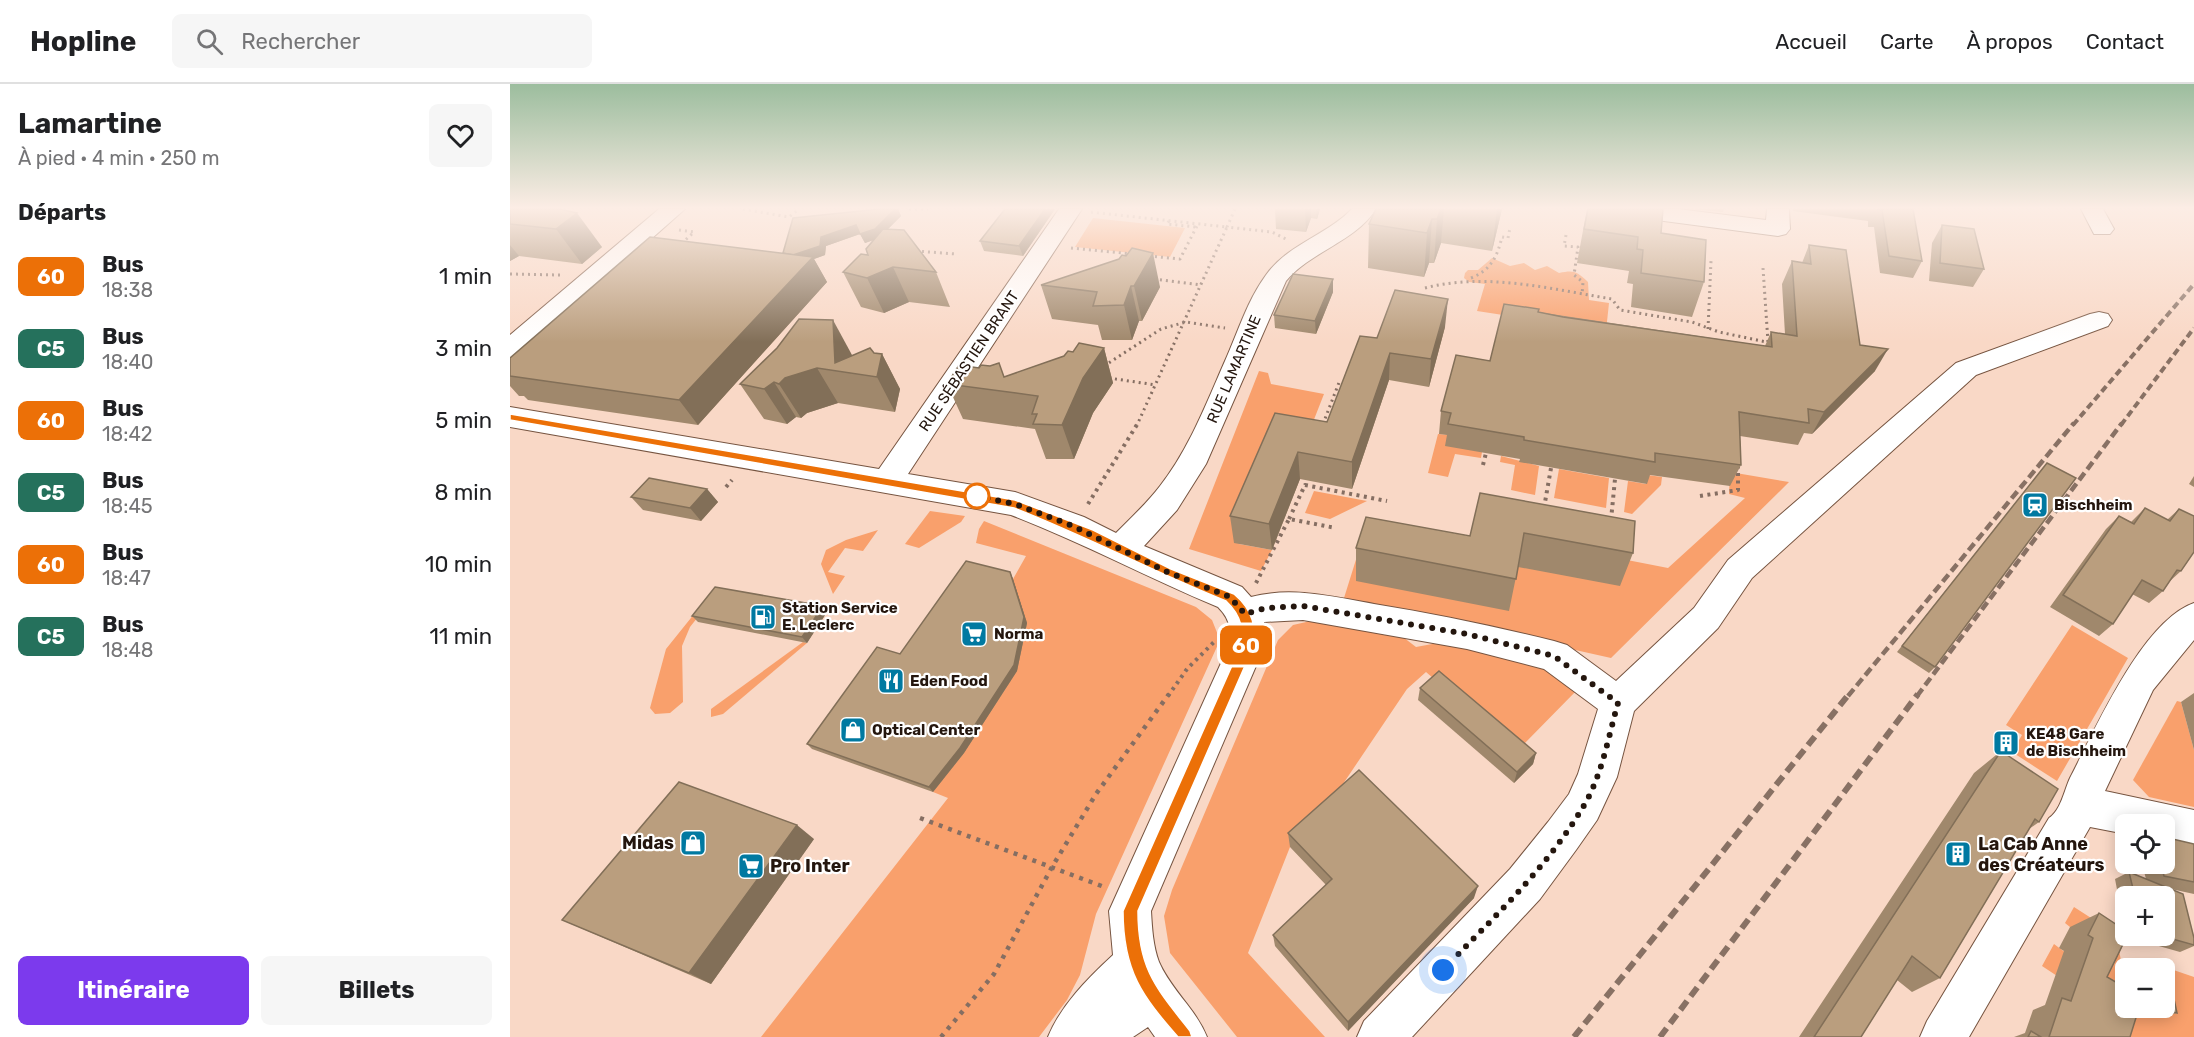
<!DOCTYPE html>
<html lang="fr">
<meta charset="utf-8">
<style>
:root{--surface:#fff;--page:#f6f6f6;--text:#202124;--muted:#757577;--line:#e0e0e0;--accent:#7c3aed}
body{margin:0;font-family:Rubik,sans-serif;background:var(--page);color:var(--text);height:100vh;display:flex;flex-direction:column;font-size:22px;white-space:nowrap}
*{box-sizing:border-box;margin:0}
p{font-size:20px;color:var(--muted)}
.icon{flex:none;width:33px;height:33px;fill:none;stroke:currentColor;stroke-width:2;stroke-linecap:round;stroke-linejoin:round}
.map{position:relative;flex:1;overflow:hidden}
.drawer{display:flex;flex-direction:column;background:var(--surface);width:510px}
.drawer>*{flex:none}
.badge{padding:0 12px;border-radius:9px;font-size:21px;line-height:39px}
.buttons{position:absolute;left:1605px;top:730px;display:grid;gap:12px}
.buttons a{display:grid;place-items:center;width:60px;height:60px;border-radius:9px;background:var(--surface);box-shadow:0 3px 15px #0003;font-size:30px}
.you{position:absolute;width:30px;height:30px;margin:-15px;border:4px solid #fff;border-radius:50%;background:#1a73e8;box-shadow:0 0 0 9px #1a73e833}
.map>.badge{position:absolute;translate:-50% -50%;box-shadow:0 0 0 3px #fff}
h2{padding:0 18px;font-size:22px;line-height:54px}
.round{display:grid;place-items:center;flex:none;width:63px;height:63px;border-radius:9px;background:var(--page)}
.summary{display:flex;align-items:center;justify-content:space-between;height:102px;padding:0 18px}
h1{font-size:28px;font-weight:700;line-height:45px}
.primary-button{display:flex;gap:12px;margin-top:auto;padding:12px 18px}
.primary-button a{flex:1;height:69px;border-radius:9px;background:var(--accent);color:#fff;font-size:24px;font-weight:700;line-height:69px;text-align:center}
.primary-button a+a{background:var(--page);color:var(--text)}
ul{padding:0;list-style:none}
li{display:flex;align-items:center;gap:18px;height:72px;padding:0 18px}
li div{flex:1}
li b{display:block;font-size:22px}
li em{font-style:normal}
li .badge{min-width:66px;font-weight:700;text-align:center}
header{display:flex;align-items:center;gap:36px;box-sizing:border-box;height:84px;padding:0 30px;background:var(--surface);border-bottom:2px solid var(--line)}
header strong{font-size:28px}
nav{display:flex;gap:33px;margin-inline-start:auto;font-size:21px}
.search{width:420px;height:54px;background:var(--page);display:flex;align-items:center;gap:15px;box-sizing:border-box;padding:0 21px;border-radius:9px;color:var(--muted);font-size:22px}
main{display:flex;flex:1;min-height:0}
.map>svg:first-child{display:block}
.green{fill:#f9a06c}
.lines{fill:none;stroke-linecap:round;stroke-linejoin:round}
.minor-casing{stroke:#765440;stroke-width:2}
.path-far2{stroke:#856e62;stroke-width:3;stroke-dasharray:2 4;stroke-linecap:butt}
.path-far1{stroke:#856e62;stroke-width:4;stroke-dasharray:3 4.5;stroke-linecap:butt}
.path{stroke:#856e62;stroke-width:4.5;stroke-dasharray:4 6;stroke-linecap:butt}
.minor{fill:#fff;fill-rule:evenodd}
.rail-far2{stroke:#887164;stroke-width:4;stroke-dasharray:7 4;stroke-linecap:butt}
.rail-far1{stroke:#887164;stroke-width:4.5;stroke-dasharray:9 4.5;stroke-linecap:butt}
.rail{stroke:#887164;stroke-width:6;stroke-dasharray:11 6;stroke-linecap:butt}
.wall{fill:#a0886c;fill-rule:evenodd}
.shaded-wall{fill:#826f58}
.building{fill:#ba9e7e;stroke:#826f58;stroke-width:1.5}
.line{fill:#ec7007;stroke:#fff;stroke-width:1.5}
.walk{stroke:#24160e;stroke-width:6;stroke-dasharray:0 10.8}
.stop-dot{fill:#fff;stroke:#ec7007;stroke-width:3}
.labels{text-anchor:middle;stroke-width:4.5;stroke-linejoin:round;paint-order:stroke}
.street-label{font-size:15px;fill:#24160e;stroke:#fff}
.poi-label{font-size:15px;font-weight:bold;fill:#24160e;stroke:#fff;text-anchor:start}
.near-poi-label{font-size:18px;font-weight:bold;fill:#24160e;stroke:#fff;text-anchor:start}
</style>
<header>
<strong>Hopline</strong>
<div class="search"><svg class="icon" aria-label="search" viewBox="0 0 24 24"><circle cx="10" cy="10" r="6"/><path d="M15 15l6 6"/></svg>Rechercher</div>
<nav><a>Accueil</a><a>Carte</a><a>À propos</a><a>Contact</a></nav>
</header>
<main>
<section class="drawer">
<div class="summary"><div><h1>Lamartine</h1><p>À pied · 4 min · 250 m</p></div><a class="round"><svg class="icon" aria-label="heart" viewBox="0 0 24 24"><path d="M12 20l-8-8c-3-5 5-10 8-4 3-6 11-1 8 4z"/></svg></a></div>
<h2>Départs</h2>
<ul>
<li><span class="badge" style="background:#ec7007;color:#fff">60</span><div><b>Bus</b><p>18:38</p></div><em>1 min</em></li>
<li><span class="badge" style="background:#25715c;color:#fff">C5</span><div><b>Bus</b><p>18:40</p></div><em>3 min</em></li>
<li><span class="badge" style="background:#ec7007;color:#fff">60</span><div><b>Bus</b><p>18:42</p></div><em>5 min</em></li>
<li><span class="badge" style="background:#25715c;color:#fff">C5</span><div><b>Bus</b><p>18:45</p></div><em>8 min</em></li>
<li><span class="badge" style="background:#ec7007;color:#fff">60</span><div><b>Bus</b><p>18:47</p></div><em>10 min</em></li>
<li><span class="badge" style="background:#25715c;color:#fff">C5</span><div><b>Bus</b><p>18:48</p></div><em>11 min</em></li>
</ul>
<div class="primary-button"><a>Itinéraire</a><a>Billets</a></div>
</section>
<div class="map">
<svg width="1684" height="953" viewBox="0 0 1684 953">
<rect width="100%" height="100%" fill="#f9d8c6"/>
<g class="green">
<path d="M583 134 675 144 660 173 565 163Z"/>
<path d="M982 174 1000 182 1014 179 1025 186 1037 182 1049 189C1064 186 1066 187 1078 198L1079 216 1099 219 1096 247 967 227 975 200 959 198 954 194 955 189 958 186H968Z"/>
<path d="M749 287 758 289 761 300 814 310 794 361 729 460 762 466 751 487 679 465Z"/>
<path d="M928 350 938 351 972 368 971 374 945 370 938 393 918 389Z"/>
<path d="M991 372 1029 382 1025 411 1001 406 1005 381 990 378Z"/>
<path d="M1049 385 1099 394 1096 424 1044 414Z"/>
<path d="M1220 388 1279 398 1101 574 834 514 849 466 993 480 1112 475 1158 484 1235 414 1219 410Z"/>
<path d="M1137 391 1152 393 1151 401 1122 430 1114 428 1118 397 1136 400Z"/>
<path d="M804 407 857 417 820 435 795 429Z"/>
<path d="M420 427 455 432 451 438 409 464 395 460Z"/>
<path d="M474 437 686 523 702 536 710 556 586 830 570 891 557 916 529 953H251L438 714 423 708 496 604 503 495 516 472 466 459 469 445Z"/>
<path d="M368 446 353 467 335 464 318 488 335 492 323 510 311 480 316 466 336 456Z"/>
<path d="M205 504 210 505 180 543 172 562 173 618 160 629 145 630 140 624 156 565Z"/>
<path d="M805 536 885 547 906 563 944 556 1029 576 1068 605 1007 667 916 588 897 605 808 737 780 763 738 869 815 953H727L660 869 654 832 662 806 768 556 783 541Z"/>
<path d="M1562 541 1618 574 1547 697 1502 668 1512 651 1496 641Z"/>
<path d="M293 558 297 559 213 630 201 633V625Z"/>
<path d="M1667 617 1671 618 1684 666V723L1639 713 1623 696Z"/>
<path d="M1564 823 1606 850 1615 898 1616 924H1628L1656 932 1654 885H1647L1646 880 1684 893V953H1577L1588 919 1532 882 1544 860 1576 884 1560 843 1555 839Z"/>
</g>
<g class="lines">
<defs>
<g id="minor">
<path d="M149 125H175L10 271 0 274V251Z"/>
<path d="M549 125H572L398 390 505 408 574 433 606 449C621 434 637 419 650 402 679 365 696 320 715 277 728 248 737 217 756 191 778 160 817 151 842 125H866C845 158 801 167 776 197L696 380 667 426 634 462 732 503 741 513C782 502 824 513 864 520 925 530 984 542 1044 557L1057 561 1106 597 1184 524 1218 476 1446 279 1580 230 1589 228 1598 230 1602 236 1598 242 1466 291 1242 494 1208 544 1124 627 1107 693 1087 736 1066 766 1030 815 902 953H847L854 937 1000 785 1038 738 1059 710 1068 690 1088 625 1034 585 957 565 793 536 754 538 755 552 752 568 641 827C642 844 643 862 649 878 661 906 686 925 697 953H645L638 943 623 953H538C551 921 578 894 603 871L599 827 716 568C722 549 722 537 708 523 638 494 572 458 501 431L0 343V323L369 385Z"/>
<path d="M1104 125H1168L1256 136 1257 125H1279L1280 145 1276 150 1268 152 1116 132 1108 130Z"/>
<path d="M1571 125H1593L1604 145 1600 150H1584Z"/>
<path d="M1684 519V556L1643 606 1595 707 1684 726V766L1654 759V741H1616V750L1580 743 1459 953H1410L1417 937 1539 734C1551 726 1554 707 1560 694 1585 646 1632 537 1684 519Z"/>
</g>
</defs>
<use href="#minor" class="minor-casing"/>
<g class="path-far2">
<path d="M233 125 279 133 289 125"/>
<path d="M399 125H418"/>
<path d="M725 125 717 143 762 148 776 155"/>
<path d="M581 128 717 143 627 341"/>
<path d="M659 137 657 140 686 143"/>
<path d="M169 146 184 148 172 159"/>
<path d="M1056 151 1054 162 1068 163 1064 191 1073 198 1072 211"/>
<path d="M561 164 623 170"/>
<path d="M406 167 446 170"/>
<path d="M639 172 670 175 688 140"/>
<path d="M1253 184 1258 258"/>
<path d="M0 190 50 191"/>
<path d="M961 194C981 186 987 173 992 153L998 154 1000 144"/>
<path d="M644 195 691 201"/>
<path d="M915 204C976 188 1041 205 1102 215L1110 226 1182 238 1209 248 1261 259"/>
<path d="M1198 245 1201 177"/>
<path d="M594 282 651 245 676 238 715 244"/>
<path d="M599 294 646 301"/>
<path d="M813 340 830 296"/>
</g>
<g class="path-far1">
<path d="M973 381 976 369"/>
<path d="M216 403 222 396"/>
<path d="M1190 412 1228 406V382"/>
<path d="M578 420 628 339"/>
<path d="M1034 424 1041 384"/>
<path d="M779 435 795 401 877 417"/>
<path d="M1101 436 1105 395"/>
<path d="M746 499 779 435 826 444"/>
<path d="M658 612 677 585 705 557"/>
</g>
<g class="path">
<path d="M410 734 597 804"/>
<path d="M431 953 484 890 542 783 586 710 659 610"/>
</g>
<use href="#minor" class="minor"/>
<g class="rail-far2">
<path d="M1563 341 1684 200"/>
<path d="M1611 341 1684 244"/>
</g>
<g class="rail-far1">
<path d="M1338 612 1564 339"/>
<path d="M1407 612 1612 339"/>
</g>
<g class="rail">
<path d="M1064 953 1339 610"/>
<path d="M1150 953 1408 610"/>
</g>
</g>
<g class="wall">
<path d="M0 125 92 163 72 180 9 172 0 177Z"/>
<path d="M370 125H388L391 132 378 145 426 188 440 223 399 218 374 229 351 223 333 188 358 171 364 156 355 159 350 150 316 162 315 171 304 175 317 198 188 341 18 316 14 312H9L0 302V274L273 169Z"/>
<path d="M545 125 513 172 474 167 470 157Z"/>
<path d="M765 125H810L807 135 801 134 796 148 766 145Z"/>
<path d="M866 125H992L982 167 931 159 924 179H919L914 193 858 184 859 140Z"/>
<path d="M1077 125H1153L1151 149 1194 198 1182 233 1121 223 1123 200 1117 199 1119 187 1067 179Z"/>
<path d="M1183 125H1214L1213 128Z"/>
<path d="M1283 125H1403L1412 177 1403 194 1370 189 1364 143H1358V137L1283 127Z"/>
<path d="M1432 141 1474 185 1463 203 1419 197 1422 159Z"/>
<path d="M1299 161 1350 261 1365 287 1302 350 1294 349 1288 361 1230 352 1231 381 1220 402 1140 391 1137 400 1009 378 1010 375 935 362 937 351 929 350 931 327 980 277 1028 228 1255 262 1261 248 1275 250 1272 200 1282 177 1292 179Z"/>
<path d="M609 175 650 203 632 237H629L622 256H592L588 241 542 235 531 201Z"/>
<path d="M823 195V208L806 250 765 244 764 231Z"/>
<path d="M935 243 919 303 879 296 842 405 790 395 762 466 724 459 720 432 817 338 867 254Z"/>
<path d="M594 264 603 299 583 329 564 375H536L525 345 453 335 437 300 494 293 554 272 563 268Z"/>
<path d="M364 269 372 270 390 305 385 328 328 319 297 329 291 334 286 333 277 340 254 335 230 300 342 271Z"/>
<path d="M1537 379 1425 583 1419 589 1387 568Z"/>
<path d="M1684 392V403L1679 400Z"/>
<path d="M197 405 208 418 191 437 133 426 121 413Z"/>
<path d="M1635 424 1657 436 1669 425 1671 487 1660 497 1653 507 1639 519 1622 510 1603 540 1589 552 1540 523 1596 445 1609 432 1621 438Z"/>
<path d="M1125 437 1123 469 1110 502 1008 483 999 527 846 497V464L960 452Z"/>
<path d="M500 488 503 495 517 539 507 587 454 669 423 708 302 665 297 660 390 570Z"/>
<path d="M317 528 297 559 188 538 182 532Z"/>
<path d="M910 604 1026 669 1023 680 1004 699 908 616Z"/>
<path d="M1684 609V666L1671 618Z"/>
<path d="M1491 667 1529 738 1519 745 1430 894 1402 908 1387 896 1351 953H1289L1464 689Z"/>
<path d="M778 749 964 814 838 947 765 862 763 851 816 801 780 763Z"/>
<path d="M304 755 201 900 52 836Z"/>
<path d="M1684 760V810L1661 805 1684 854V862L1670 868 1617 853 1597 893 1616 924H1654L1667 929 1657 932 1629 924 1620 953H1504L1515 949 1523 926 1535 921 1554 867 1549 864 1560 843 1589 829 1615 847 1605 795 1619 788 1636 795 1632 780H1654ZM1616 813H1654V852H1616Z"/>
</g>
<g class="shaded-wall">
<path d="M385 125H388L391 132 369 154 355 159 350 150 316 162 315 171 304 175 317 198 188 341 169 316 271 174 311 153Z"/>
<path d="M535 125H545L513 172 509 162Z"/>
<path d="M795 125H801V134L796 148Z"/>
<path d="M806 125H810L807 135Z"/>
<path d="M931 125H934L931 159 924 179 927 135Z"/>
<path d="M987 125H992L982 167Z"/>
<path d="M67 129 92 163 72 180 46 145Z"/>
<path d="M922 135 919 179 914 193 917 149Z"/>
<path d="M0 161 9 172 0 177Z"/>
<path d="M643 169 650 203 632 237 624 202Z"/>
<path d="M383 183 399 218 374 229 357 194Z"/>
<path d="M823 195V208L806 250 805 237Z"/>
<path d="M621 202 629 237 622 256 614 221Z"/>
<path d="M938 215 935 243 919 303 921 275Z"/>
<path d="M323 236 342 271 343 289 325 279Z"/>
<path d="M594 264 603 299 583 329 564 375 552 341 573 294Z"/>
<path d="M1378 265 1365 287 1302 350 1314 328Z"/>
<path d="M880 269 879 296 842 405V378Z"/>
<path d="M372 270 390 305 385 328 367 293Z"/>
<path d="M307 284 328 319 297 329 291 334 269 300 275 294Z"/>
<path d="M264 298 286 333 277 340 254 305Z"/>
<path d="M788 368 790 395 762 466 759 440Z"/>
<path d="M197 405 208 418 191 437 180 424Z"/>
<path d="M500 488 503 495 517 539 507 587 454 669 423 708 419 703Z"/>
<path d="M313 522 317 528 297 559 292 553Z"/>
<path d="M1026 669 1023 680 1004 699 1007 688Z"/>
<path d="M287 741 304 755 201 900 179 889Z"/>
<path d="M968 802 964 814 838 947V938Z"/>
</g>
<g class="building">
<path d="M0 125H49L67 129 46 145 0 140Z"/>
<path d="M370 125H385L365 145 350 150 346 141 311 153 310 162 283 171 273 169 283 134Z"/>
<path d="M495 125H535L509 162 470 157Z"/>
<path d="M866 125H931L927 135H922L917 149 859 140Z"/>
<path d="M1078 125H1153L1151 149 1196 156 1194 198 1131 189 1133 166 1127 165 1128 153 1074 145Z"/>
<path d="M1367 125H1403L1412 177 1379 172 1372 126Z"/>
<path d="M1432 141 1464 145 1474 185 1430 179Z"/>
<path d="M373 145 394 146 426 188 383 183 357 194 333 188 351 170 358 171 356 165Z"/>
<path d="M140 153 303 173 169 316 0 292V274Z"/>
<path d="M1299 161 1336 166 1350 261 1378 265 1314 328 1298 325 1299 339 1229 328 1231 381 1145 369V378L1014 356V353L938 340 941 329 931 327 946 271 980 277 994 220 1029 225 1028 228 1053 233 1262 263 1261 248 1287 252 1282 177 1301 180Z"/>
<path d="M622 164 643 169 624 202H621L614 221 583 222 587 208 531 201 609 175 612 171 616 172Z"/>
<path d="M783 190 823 195 805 237 764 231Z"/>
<path d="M885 206 938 215 921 275 880 269 842 378 788 368 759 440 720 432 765 329 817 338 850 252 867 254Z"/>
<path d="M289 235 323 236 325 279 360 264 364 269 372 270 367 293 307 284 275 294 269 300 264 298 254 305 230 300 267 264Z"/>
<path d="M569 259 594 264 573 294 552 341 523 340 527 330H522L528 312 437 300 449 281 469 284 471 281 480 282 489 279 494 293 554 272 558 267 563 268Z"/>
<path d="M1537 379 1566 394 1425 583 1392 562Z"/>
<path d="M139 394 197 405 180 424 121 413Z"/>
<path d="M970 409 1125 437 1123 469 1014 449 1006 495 846 464 856 433 960 452Z"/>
<path d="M1635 424 1660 437 1669 425 1684 432V468L1671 487 1667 486 1653 507 1632 496 1603 540 1553 511 1609 432 1624 440Z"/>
<path d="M456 477 500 488 514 533 504 581 450 664 419 703 297 660 367 563 390 570Z"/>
<path d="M205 503 313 522 292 553 182 532Z"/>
<path d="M929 587 1026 669 1007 688 910 604Z"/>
<path d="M1491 667 1548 705 1529 738 1525 735 1430 894 1402 872 1351 953H1304Z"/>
<path d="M849 686 968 802 838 938 763 851 822 795 778 749Z"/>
<path d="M169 698 287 741 179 889 52 836Z"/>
<path d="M1654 753 1684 760V798L1654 792 1651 780H1654Z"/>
<path d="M1619 788 1673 810 1684 854V861L1652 852H1654V813H1625Z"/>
<path d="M1589 829 1616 847V852H1617L1597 893 1616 904V924H1629L1620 953H1539L1552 914 1561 917 1583 854 1578 851Z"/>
<path d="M1654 899 1661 901 1667 929 1649 924H1654Z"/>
<path d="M1521 947 1531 953H1518Z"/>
</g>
<linearGradient id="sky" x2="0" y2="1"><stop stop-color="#9cbd9e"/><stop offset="0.48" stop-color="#fcede5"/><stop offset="1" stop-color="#fcede5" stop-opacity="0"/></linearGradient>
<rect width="1684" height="258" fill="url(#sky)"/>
<path class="line" d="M0 330 505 416 583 446 661 485 724 510C743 526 748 544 741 568L628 827C628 885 646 904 680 947L682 953H668C633 913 613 888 613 827L728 568C735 547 732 532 716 517 644 488 576 452 504 424L0 336Z"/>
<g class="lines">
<path class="walk" d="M467 412 505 420 563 442 657 488 720 513 735 530 756 524 793 522 957 550 1044 572 1108 619C1098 654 1092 692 1073 723 1037 784 982 835 933 886"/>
</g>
<defs>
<symbol id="station-square" viewBox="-11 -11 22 22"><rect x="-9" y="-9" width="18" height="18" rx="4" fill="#0079a1" stroke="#fff"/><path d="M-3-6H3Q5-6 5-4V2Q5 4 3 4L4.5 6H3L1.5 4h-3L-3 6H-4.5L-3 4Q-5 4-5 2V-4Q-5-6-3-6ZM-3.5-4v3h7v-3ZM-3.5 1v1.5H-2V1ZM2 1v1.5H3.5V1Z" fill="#fff"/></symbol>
<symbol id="fuel-square" viewBox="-11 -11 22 22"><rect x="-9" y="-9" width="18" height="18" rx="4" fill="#0079a1" stroke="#fff"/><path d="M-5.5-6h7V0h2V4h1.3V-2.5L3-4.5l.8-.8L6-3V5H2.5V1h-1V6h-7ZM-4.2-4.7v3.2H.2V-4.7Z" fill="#fff"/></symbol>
<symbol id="supermarket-square" viewBox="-11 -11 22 22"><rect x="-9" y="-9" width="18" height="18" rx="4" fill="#0079a1" stroke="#fff"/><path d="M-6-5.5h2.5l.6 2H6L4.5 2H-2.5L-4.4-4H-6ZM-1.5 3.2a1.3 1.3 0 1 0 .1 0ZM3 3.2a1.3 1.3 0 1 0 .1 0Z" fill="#fff"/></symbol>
<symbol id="restaurant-square" viewBox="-11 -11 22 22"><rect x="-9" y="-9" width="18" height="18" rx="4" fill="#0079a1" stroke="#fff"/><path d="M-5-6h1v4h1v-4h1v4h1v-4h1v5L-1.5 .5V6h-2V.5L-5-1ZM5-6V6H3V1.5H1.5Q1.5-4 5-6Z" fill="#fff"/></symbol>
<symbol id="shop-square" viewBox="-11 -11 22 22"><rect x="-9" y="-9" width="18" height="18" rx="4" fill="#0079a1" stroke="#fff"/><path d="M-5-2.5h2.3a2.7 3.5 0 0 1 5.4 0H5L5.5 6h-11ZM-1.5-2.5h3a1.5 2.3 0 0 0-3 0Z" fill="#fff"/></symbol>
<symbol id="building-square" viewBox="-11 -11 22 22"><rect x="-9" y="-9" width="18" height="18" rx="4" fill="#0079a1" stroke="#fff"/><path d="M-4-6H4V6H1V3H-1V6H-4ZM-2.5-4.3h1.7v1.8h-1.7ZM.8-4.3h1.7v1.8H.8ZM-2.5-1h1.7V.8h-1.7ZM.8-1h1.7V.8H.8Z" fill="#fff"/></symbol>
</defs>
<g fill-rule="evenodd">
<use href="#station-square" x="1510" y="406" width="30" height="30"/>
<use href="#fuel-square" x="238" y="518" width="30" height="30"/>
<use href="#supermarket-square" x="449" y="535" width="30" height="30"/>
<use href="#restaurant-square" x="366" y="582" width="30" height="30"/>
<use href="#shop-square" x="328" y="631" width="30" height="30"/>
<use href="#building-square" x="1481" y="644" width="30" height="30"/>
<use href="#shop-square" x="168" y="744" width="30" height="30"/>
<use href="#building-square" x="1433" y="755" width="30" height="30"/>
<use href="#supermarket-square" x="226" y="767" width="30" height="30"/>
</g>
<circle class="stop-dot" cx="467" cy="412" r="12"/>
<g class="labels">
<g class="street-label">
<text transform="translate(459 277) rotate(-56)" y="5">RUE SÉBASTIEN BRANT</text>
<text transform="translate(724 285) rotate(-67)" y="5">RUE LAMARTINE</text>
</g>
<g class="poi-label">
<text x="1544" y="426">Bischheim</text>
<text x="272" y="529">Station Service<tspan x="272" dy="17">E. Leclerc</tspan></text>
<text x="484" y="555">Norma</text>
<text x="400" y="602">Eden Food</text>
<text x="362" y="651">Optical Center</text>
<text x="1516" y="655">KE48 Gare<tspan x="1516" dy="17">de Bischheim</tspan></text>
</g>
<g class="near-poi-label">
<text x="164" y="765" text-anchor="end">Midas</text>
<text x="1468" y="766">La Cab Anne<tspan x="1468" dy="21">des Créateurs</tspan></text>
<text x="260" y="788">Pro Inter</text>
</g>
</g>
</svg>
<div class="buttons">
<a><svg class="icon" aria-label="locate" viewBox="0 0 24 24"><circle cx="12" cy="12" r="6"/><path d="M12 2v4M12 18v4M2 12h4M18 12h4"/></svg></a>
<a>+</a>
<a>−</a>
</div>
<div class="you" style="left:933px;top:886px"></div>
<b class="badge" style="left:736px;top:561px;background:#ec7007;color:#fff">60</b>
</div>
</main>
